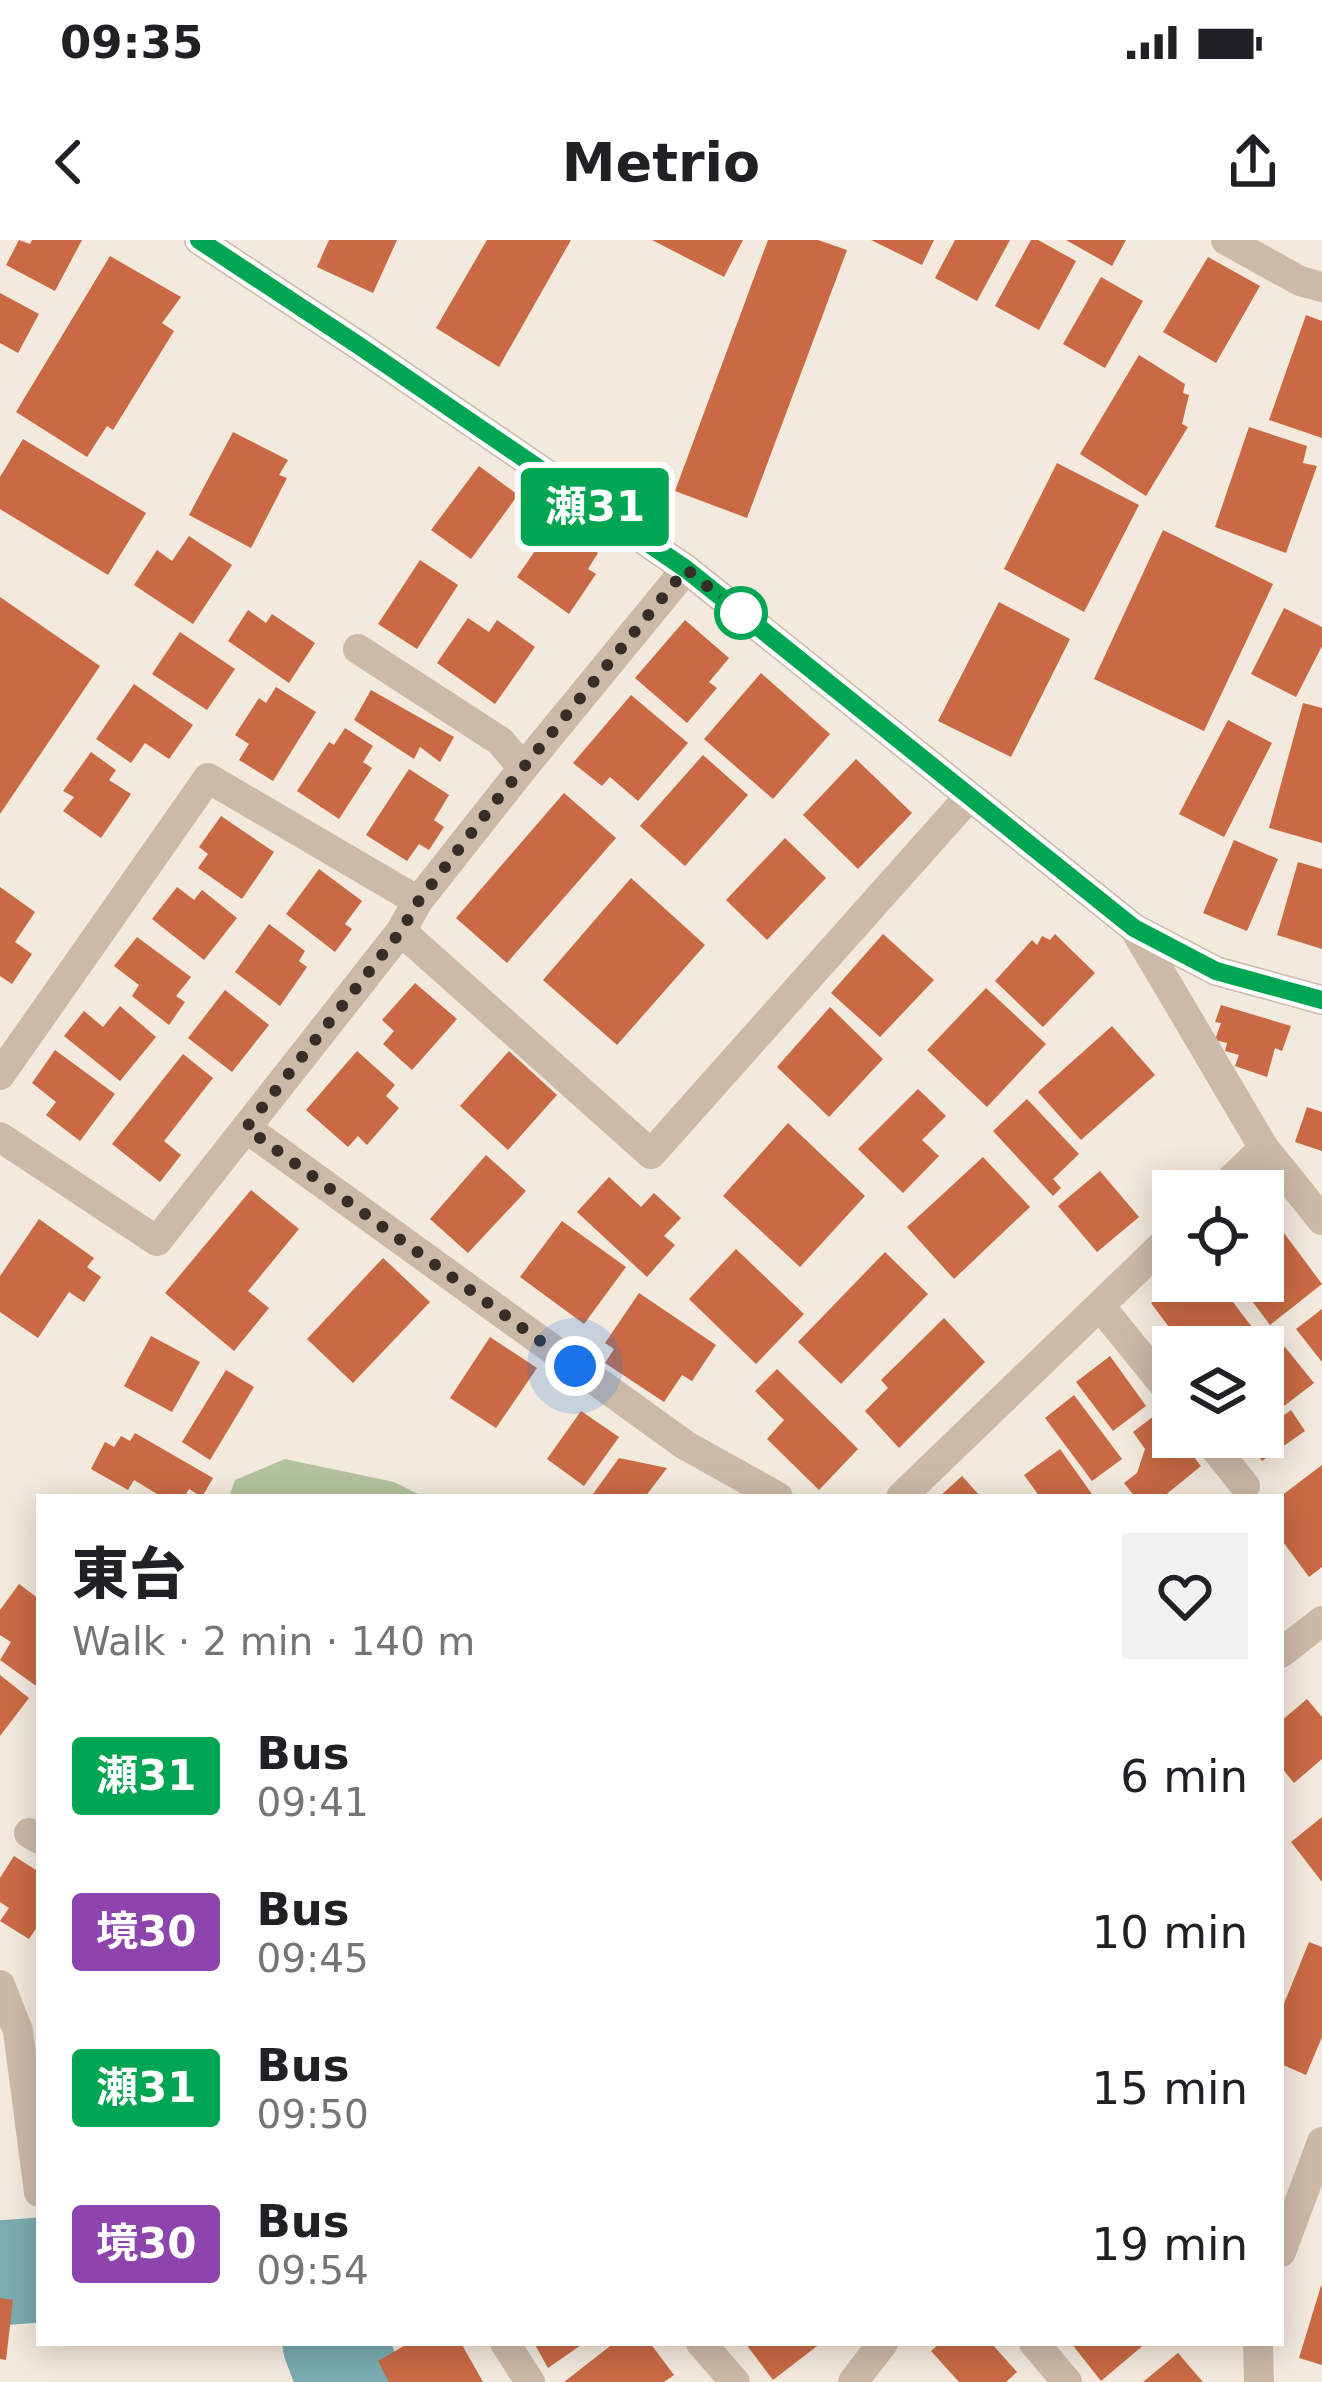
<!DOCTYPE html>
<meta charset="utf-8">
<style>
:root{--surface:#fff;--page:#f2f2f2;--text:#202124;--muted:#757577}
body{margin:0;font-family:"DejaVu Sans","Noto Sans JP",sans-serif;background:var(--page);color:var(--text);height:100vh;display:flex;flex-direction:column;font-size:45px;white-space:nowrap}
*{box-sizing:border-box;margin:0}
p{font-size:39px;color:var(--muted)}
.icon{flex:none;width:66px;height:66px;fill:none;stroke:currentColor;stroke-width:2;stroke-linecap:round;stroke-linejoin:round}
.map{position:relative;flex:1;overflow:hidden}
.side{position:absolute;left:36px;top:1254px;width:1248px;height:852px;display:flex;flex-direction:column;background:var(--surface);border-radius:0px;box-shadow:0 6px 30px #0003}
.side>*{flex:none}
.badge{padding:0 24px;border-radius:9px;font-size:42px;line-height:78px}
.controls{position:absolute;left:1152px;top:930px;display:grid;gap:24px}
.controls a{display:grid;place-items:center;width:132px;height:132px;border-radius:0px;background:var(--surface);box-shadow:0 6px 30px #0003;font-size:60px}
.you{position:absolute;width:60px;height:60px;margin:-30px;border:9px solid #fff;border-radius:50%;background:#1a73e8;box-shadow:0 0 0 18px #1a73e833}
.map>.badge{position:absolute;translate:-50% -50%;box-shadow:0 0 0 6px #fff}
.round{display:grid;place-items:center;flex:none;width:126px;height:126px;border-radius:0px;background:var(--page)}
.overview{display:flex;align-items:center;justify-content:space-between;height:204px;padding:0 36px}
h1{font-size:57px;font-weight:800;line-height:90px}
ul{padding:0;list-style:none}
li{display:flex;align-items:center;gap:36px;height:156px;padding:0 36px}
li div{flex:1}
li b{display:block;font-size:45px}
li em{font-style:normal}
li .badge{min-width:132px;font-weight:700;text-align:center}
.status{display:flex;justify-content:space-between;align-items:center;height:84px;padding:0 60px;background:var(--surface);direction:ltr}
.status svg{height:33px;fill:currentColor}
header{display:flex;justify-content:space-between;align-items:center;height:156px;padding:0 36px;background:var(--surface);font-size:54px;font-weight:800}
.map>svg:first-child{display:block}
.green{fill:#b4c39c}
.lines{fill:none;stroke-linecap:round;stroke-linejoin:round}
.river{stroke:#7bacb1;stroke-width:105}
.building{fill:#c96a45}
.minor{stroke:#ccbaa8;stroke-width:30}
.line-casing{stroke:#fff;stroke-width:27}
.line{stroke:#00a651;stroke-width:18}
.walk{stroke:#382e29;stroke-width:12;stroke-dasharray:0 21.6}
.stop-dot{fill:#fff;stroke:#00a651;stroke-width:6}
</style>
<div class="status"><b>09:35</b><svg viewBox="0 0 49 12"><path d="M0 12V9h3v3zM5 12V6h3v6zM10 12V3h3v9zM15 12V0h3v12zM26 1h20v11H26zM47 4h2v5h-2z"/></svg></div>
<header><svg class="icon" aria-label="back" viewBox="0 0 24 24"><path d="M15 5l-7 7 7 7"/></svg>Metrio<svg class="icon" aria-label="share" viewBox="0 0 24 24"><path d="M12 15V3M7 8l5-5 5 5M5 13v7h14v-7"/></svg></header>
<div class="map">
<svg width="1322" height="2142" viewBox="0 0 1322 2142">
<rect width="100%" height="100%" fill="#f3e9dd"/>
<path class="green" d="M285 1219 394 1242 424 1257H229L235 1240Z"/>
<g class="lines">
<g class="river">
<path d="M0 2033 39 2030"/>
<path d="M335 2103 350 2142"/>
</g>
</g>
<g class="building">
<path d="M19 0 30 4 32 0H82L55 51 6 25Z"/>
<path d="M329 0H397L373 53 317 27Z"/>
<path d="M487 0H571L499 127 436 88Z"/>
<path d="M652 0H743L724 37Z"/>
<path d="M768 0H818L847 10 747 278 675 251Z"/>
<path d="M871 0H934L922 25Z"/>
<path d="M955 0H1010L977 61 935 38Z"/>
<path d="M1031 0H1038L1076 21 1039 90 995 66Z"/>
<path d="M1066 0H1126L1112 26Z"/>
<path d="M110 16 181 57 162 83 174 91 113 190 107 186 87 217 16 172Z"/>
<path d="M1208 17 1260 46 1216 123 1163 92Z"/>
<path d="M1101 37 1143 61 1105 128 1063 104Z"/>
<path d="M0 53 39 74 18 113 0 103Z"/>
<path d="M1306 75 1322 81V198L1269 180Z"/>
<path d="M1139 115 1185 144 1183 153 1189 155 1182 184 1188 187 1146 256 1080 214Z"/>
<path d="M1249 187 1307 206 1303 223 1317 226 1286 313 1215 287Z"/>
<path d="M233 192 288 220 279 235 287 238 251 308 189 275Z"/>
<path d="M23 199 146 273 108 335 0 269V237Z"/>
<path d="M1057 223 1139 265 1084 372 1004 329Z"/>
<path d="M479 226 518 255 471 319 431 290Z"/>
<path d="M555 282 598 313 588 329 596 334 569 374 517 337Z"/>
<path d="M1163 290 1273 344 1204 491 1094 439Z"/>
<path d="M189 296 232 325 193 384 134 345 157 310 172 321Z"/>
<path d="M420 320 458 345 417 409 378 384Z"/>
<path d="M0 357 100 426 0 574Z"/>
<path d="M999 362 1070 399 1011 517 938 481Z"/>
<path d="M1284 368 1322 387V406L1296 457 1251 434Z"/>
<path d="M248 370 266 383 272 374 315 403 289 443 228 401Z"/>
<path d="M468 378 489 392 497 380 535 407 495 464 437 423Z"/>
<path d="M685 380 729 418 709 442 717 448 687 483 635 438Z"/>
<path d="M180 392 235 429 207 470 152 434Z"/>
<path d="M761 433 830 494 773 559 704 499Z"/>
<path d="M134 444 193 485 169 519 145 503 131 523 96 499Z"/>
<path d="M276 447 316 472 273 541 239 520 249 504 235 495 259 458 266 463Z"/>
<path d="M371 450 454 497 440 522 420 507 414 519 354 480Z"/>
<path d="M631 455 688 503 638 561 610 537 602 546 573 523Z"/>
<path d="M1303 463 1322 468V603L1269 588Z"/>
<path d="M1228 480 1272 503 1224 597 1179 574Z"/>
<path d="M345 488 373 506 363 522 372 528 339 579 297 551 329 502 334 505Z"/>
<path d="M91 512 116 530 109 540 131 554 101 598 63 571 74 557 63 551Z"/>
<path d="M703 515 748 555 685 626 640 586Z"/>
<path d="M856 519 912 573 858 629 803 575Z"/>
<path d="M409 529 449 555 434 580 444 587 429 610 419 604 407 621 366 595Z"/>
<path d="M564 553 616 598 507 723 456 678Z"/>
<path d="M221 576 274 612 242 659 198 628 208 614 199 607Z"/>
<path d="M785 598 826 638 767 700 726 660Z"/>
<path d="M1234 600 1278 619 1247 691 1203 673Z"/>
<path d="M1298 622 1322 629V709L1277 695Z"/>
<path d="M319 629 362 661 345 684 352 689 335 712 286 674Z"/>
<path d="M631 638 705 705 617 805 543 740Z"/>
<path d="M0 647 35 672 15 702 32 714 12 744 0 736Z"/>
<path d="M177 647 194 660 202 650 237 678 204 720 152 679Z"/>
<path d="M269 684 305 711 299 721 307 727 280 766 235 732Z"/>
<path d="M883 694 934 740 880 797 831 753Z"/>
<path d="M1055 694 1095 733 1043 787 995 741 1032 700 1037 705 1042 696 1050 700Z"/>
<path d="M137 697 191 737 176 756 185 762 169 785 132 756 139 745 114 726Z"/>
<path d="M415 743 457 779 412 830 383 804 394 791 382 780Z"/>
<path d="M986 748 1046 804 987 867 927 810Z"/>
<path d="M225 750 269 785 232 832 188 798Z"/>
<path d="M1221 765 1291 786 1282 811 1275 808 1267 837 1235 826 1239 815 1225 811 1227 803 1215 800 1221 783 1215 782Z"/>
<path d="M120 766 156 797 120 841 64 796 84 771 103 787Z"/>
<path d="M830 767 883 819 829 877 777 827Z"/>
<path d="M1112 786 1155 835 1081 900 1038 852Z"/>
<path d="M55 810 115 854 80 901 46 875 56 862 32 843Z"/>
<path d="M357 811 395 845 386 856 399 868 367 905 358 896 348 907 306 870Z"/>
<path d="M509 811 557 855 508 910 460 866Z"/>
<path d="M183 814 213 838 164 901 181 915 160 942 112 904Z"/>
<path d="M918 849 946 876 922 900 939 916 903 953 858 909Z"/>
<path d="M1027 859 1079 914 1053 939 1061 948 1053 956 993 891Z"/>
<path d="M1307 867 1322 872V911L1295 902Z"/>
<path d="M788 883 865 956 800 1027 723 956Z"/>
<path d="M486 915 526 951 468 1013 430 979Z"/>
<path d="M983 917 1030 967 954 1039 907 987Z"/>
<path d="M1100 931 1139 977 1097 1012 1058 966Z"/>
<path d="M609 937 641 967 654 953 681 978 664 996 675 1005 647 1037 577 972Z"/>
<path d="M251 950 299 989 248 1051 269 1068 234 1111 165 1053Z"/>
<path d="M1263 965 1322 1044 1270 1085 1237 1041H1263Z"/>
<path d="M39 979 94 1018 87 1027 101 1037 84 1062 69 1052 38 1098 0 1072V1036Z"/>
<path d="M562 981 626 1027 584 1084 520 1037Z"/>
<path d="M736 1009 804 1074 756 1124 689 1059Z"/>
<path d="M885 1012 928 1054 841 1144 798 1102Z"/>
<path d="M383 1018 430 1062 353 1143 307 1099Z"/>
<path d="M1179 1041H1217L1261 1099 1251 1107H1184L1151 1063Z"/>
<path d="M639 1053 716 1105 692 1141 682 1135 664 1162 605 1123 614 1109 605 1103Z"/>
<path d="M1322 1069V1122L1296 1089Z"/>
<path d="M944 1078 985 1122 899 1208 865 1171 888 1148 881 1140Z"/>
<path d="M151 1096 200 1122 172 1172 124 1146Z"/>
<path d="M490 1097 537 1128 496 1188 450 1158Z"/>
<path d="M1285 1107 1314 1143 1279 1170 1263 1150V1125Z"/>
<path d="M1110 1116 1146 1166 1113 1191 1076 1142Z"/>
<path d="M777 1129 858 1209 819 1250 767 1199 784 1180 755 1151Z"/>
<path d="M226 1130 254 1147 210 1220 182 1202Z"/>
<path d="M1074 1155 1122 1219 1092 1241 1045 1178Z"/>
<path d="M1263 1162 1276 1181 1291 1170 1305 1191 1262 1221 1248 1203 1241 1208 1234 1197H1263Z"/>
<path d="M581 1171 619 1197 584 1246 547 1219Z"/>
<path d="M1159 1172 1173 1190V1197H1178L1201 1226 1163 1257H1135L1124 1243 1137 1233 1145 1209 1133 1192Z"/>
<path d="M135 1193 213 1238 202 1257 189 1249 184 1257H162L134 1240 128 1250 91 1229 105 1202 114 1207 121 1196 130 1201Z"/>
<path d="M1060 1209 1094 1257H1040L1024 1235Z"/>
<path d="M619 1218 667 1228 645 1257H597L593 1254Z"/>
<path d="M1322 1225V1327L1309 1337 1281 1299V1256Z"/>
<path d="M962 1236 981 1257H939Z"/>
<path d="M19 1344 39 1359V1448L0 1420 11 1402 0 1395V1370Z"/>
<path d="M0 1435 29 1458 0 1496Z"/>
<path d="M1307 1459 1322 1477V1519L1294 1543 1281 1527V1481Z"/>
<path d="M1322 1577V1642L1291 1602Z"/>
<path d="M14 1616 39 1632V1684L29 1699 0 1681 9 1668 0 1662V1638Z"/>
<path d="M1309 1702 1322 1707V1797L1306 1835 1281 1824V1771Z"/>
<path d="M1321 2046H1322V2125L1299 2118Z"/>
<path d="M0 2058 13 2060 6 2120 0 2119Z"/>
<path d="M409 2103H461L483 2142H389L378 2121Z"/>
<path d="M534 2103H584L548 2128Z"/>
<path d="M614 2103H650L674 2135 664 2142H564Z"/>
<path d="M745 2103H821L773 2140Z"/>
<path d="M940 2103H991L1017 2132 1006 2142H959L931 2111Z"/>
<path d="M1071 2103H1146L1101 2141Z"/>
<path d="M1178 2113 1203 2142H1143Z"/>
</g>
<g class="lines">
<g class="minor">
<path d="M199 0 361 107 686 329 1134 688 1216 731 1322 760"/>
<path d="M1226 0 1300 41 1322 47"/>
<path d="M358 409 500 501 523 528"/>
<path d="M1134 688 1264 908 1322 980"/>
<path d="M401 691 651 914 969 557"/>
<path d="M0 835 208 538 418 661"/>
<path d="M246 888 685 1205 778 1257"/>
<path d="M0 897 157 1001 401 691 418 661 523 528 686 329"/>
<path d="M1219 951 1264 908"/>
<path d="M1100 1066 1173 1156"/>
<path d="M1206 1197 1245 1246"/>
<path d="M901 1257 1173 995"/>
<path d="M1281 1413 1322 1381"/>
<path d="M29 1593 39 1599"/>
<path d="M0 1745 18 1791 39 1952"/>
<path d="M1281 2012 1322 1902"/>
<path d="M505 2103 530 2142"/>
<path d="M701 2103 735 2142"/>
<path d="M1034 2103 1067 2142"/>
<path d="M1258 2103 1259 2142"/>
<path d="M853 2142 883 2103"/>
</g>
</g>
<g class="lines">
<defs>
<path id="line" d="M199 0 361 107 686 329 1134 688 1216 731 1322 760"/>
</defs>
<use href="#line" class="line-casing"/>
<use href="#line" class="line"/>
<path class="walk" d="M575 1126 246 888 401 691 418 662 496 561 686 329 757 386 741 373"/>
</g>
<circle class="stop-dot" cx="741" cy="373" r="24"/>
</svg>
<div class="controls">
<a><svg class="icon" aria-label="locate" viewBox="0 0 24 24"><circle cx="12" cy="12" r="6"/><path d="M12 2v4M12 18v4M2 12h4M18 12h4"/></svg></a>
<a><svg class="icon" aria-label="layers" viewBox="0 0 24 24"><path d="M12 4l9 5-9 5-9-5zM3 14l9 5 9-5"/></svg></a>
</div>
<div class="you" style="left:575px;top:1126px"></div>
<b class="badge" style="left:595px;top:267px;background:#00a651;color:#fff">瀬31</b>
<section class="side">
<div class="overview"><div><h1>東台</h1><p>Walk · 2 min · 140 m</p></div><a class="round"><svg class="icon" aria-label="heart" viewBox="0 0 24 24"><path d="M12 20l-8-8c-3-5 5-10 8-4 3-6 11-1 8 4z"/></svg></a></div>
<ul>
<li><span class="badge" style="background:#00a651;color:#fff">瀬31</span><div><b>Bus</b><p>09:41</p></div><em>6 min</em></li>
<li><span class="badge" style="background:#8e44ad;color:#fff">境30</span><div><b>Bus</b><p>09:45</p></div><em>10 min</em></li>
<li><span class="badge" style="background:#00a651;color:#fff">瀬31</span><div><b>Bus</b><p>09:50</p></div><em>15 min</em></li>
<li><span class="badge" style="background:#8e44ad;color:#fff">境30</span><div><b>Bus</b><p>09:54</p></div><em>19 min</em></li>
</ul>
</section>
</div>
